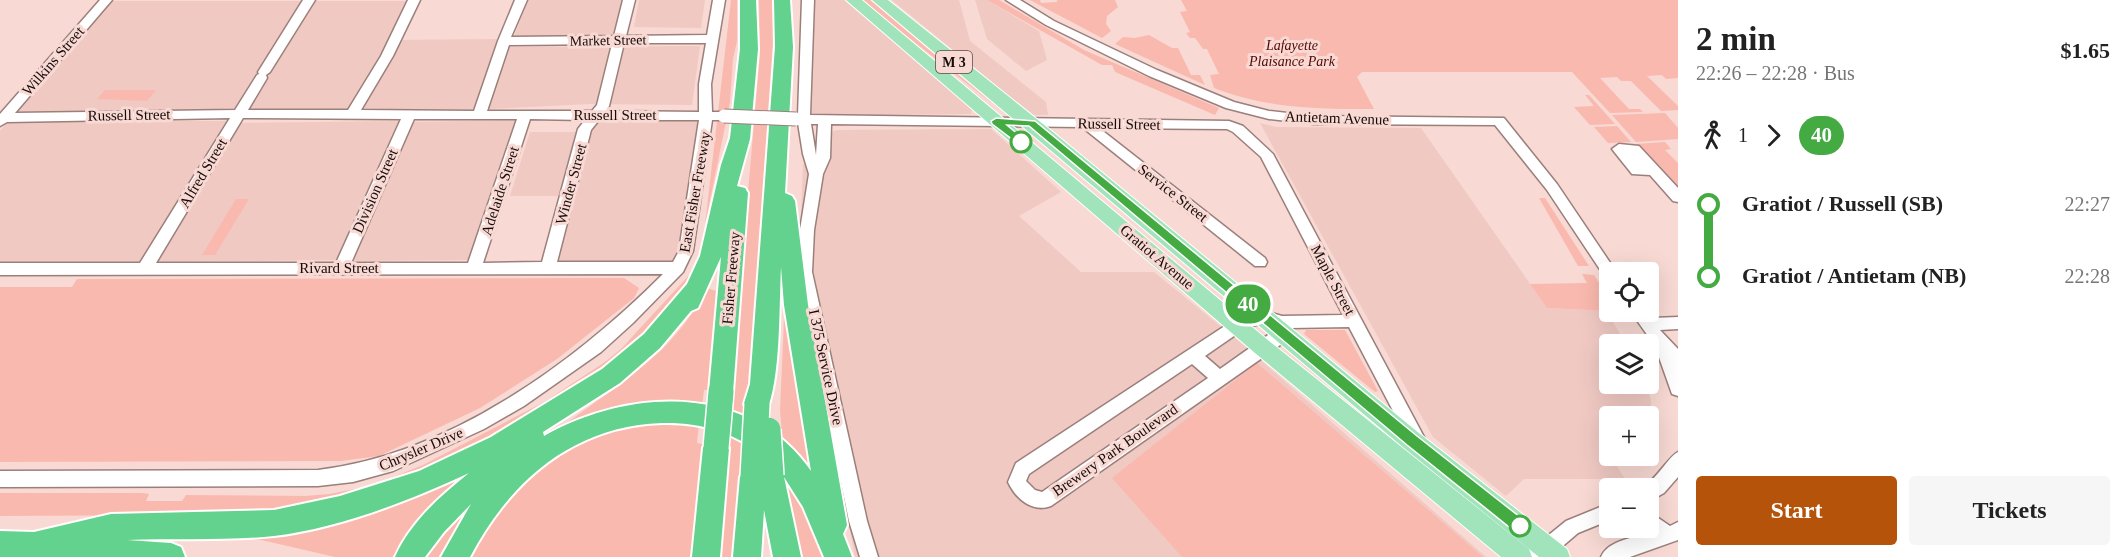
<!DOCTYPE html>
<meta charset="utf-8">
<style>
:root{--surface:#fff;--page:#f6f6f6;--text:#222;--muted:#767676;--accent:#b45309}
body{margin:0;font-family:"Times New Roman",serif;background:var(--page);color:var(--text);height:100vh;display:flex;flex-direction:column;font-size:22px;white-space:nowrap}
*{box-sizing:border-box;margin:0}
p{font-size:20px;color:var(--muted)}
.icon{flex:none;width:33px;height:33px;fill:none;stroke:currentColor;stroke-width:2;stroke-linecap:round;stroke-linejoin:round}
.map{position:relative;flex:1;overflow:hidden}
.side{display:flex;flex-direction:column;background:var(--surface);width:450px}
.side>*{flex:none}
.badge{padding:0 12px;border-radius:20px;font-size:21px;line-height:39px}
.fabs{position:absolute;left:1599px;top:262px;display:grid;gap:12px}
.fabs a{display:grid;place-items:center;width:60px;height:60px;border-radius:6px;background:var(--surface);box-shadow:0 6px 24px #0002;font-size:30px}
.map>.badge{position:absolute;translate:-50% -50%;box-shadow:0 0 0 3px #fff}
.legs{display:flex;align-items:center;gap:9px;height:66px;padding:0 18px;font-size:20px}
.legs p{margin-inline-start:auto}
.head{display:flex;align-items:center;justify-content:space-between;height:102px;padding:0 18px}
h1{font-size:33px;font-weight:700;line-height:45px}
.button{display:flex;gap:12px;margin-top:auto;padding:12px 18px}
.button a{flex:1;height:69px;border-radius:6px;background:var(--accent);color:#fff;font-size:24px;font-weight:700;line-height:69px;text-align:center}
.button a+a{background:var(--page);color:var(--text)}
ul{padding:0 18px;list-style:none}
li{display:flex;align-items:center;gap:21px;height:72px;font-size:22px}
li i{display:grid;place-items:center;width:9px;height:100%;margin:0 8px;background:currentColor}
li i::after{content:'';width:15px;height:15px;margin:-8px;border:4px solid;border-radius:50%;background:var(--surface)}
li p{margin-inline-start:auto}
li:first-child i{background:linear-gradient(#0000 50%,currentColor 0)}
li:last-child i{background:linear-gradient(currentColor 50%,#0000 0)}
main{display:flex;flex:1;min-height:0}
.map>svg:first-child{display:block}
.built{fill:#f0c9c3}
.green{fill:#fab9ae}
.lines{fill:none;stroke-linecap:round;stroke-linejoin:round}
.minor-casing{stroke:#9b7f7b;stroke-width:3}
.major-casing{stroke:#fff;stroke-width:2}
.highway-casing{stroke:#fff;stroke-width:4}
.minor{fill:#fff;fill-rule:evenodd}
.major{fill:#a1e4bb;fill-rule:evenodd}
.highway{fill:#63d28e;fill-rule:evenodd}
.minor-bridge-casing{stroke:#9b7f7b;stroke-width:15;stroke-linecap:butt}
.highway-bridge-casing{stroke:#fff;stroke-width:28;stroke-linecap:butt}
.minor-bridge{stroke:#fff;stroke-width:13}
.highway-bridge{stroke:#63d28e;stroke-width:25}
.line-1{fill:#44aa42;stroke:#fff;stroke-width:1.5}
.stop-1-dot{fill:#fff;stroke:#44aa42;stroke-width:3}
.labels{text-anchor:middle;stroke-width:6;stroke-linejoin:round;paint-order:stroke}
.far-street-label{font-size:14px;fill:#150b09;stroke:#f8d9d3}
.far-park-label{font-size:14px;font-style:italic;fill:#540603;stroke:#f8d9d3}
.shield{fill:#f8d9d3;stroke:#594946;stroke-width:1.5}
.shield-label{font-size:14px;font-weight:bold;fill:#150b09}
.street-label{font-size:15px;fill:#150b09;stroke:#f8d9d3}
</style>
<main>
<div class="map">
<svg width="1678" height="557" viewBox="0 0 1678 557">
<rect width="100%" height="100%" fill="#f8d9d3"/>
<g class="built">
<path d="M528 0H624L614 38 513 39Z"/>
<path d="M639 0H705L701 28 634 27Z"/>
<path d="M813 0H844L972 109 971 114 809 116Z"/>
<path d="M892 0H959L970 41 1046 102 1048 115H1032Z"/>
<path d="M975 0H987L1039 31 1047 60 1026 71 987 39Z"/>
<path d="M110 1H413L395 40 497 39 495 47 700 46 692 105 590 104 468 110 370 109 13 117Z"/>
<path d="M518 120 471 260 353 261 413 122Z"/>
<path d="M8 121H232L148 262H0V131Z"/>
<path d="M400 121 337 260 151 262 237 123Z"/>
<path d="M591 121H702L675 262 553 261Z"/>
<path d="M1260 123 1276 127 1421 128 1547 308 1606 311 1627 345H1610V384H1646L1651 400 1650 425 1648 417H1610L1609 439 1600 440 1625 479H1524L1506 496 1433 437Z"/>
<path d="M991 129 1061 192 1019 216 1081 272H1154L1241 343 1486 557H855L799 270 803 164 830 162 832 132 837 130Z"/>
<path d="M530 132H577L558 196H510Z"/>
</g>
<g class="green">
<path d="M731 0H737V41L733 59 730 102 705 225Z"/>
<path d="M759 0H772L774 26 747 421 729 414 760 53Z"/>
<path d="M861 0H870L993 104Z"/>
<path d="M987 0H999L1084 50 1219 108 1215 115 1115 72 1112 65H1102Z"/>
<path d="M1030 0H1040L1041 3 1057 2V0H1115L1118 7 1107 16 1106 24 1111 31 1102 38Z"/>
<path d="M1181 0H1678V78L1666 79 1662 75 1647 76 1678 106V110L1661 111 1631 81H1621L1617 77 1600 78 1629 109H1640L1643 112 1610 113 1572 72H1362L1357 77 1374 109C1317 109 1269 109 1214 88L1210 75 1219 74 1207 49H1203L1195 38H1190L1186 33 1190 32 1180 12 1187 11Z"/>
<path d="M1149 35 1172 48H1178L1191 75H1200L1205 85 1115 44 1123 37 1135 38Z"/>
<path d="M105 90H156L147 101 97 99Z"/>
<path d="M1585 95H1589L1615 124 1590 125 1574 107 1594 106Z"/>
<path d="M1665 113 1678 128V139L1636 142 1612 115Z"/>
<path d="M1617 126 1631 142 1608 143 1594 127Z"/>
<path d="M1665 142 1671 149 1665 150 1678 163V188L1637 144Z"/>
<path d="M1539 198H1545L1589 266H1578Z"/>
<path d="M236 199H249L215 255H202Z"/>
<path d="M691 273C658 334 611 366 554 402 462 459 371 498 264 512 238 516 212 514 186 514 124 515 62 516 0 516V493H142L149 494 146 501H182L186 495 305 496 329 494 371 486 423 465 544 402 605 362 621 349Z"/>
<path d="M1582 274 1594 275 1609 298V311L1547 308 1530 284 1587 283Z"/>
<path d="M624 278 639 288 634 298 557 359 480 408 379 456 341 461 0 462V287H72L77 279Z"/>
<path d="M707 288 716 291 708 390H704L702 407 554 433C600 396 656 366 690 316 697 308 701 297 707 288Z"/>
<path d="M785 297 819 483 783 443 780 410Z"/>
<path d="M1306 330H1345L1378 391 1375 392 1304 334Z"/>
<path d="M1257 363 1483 557H1182L1112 478Z"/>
<path d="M673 419 699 423 697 443 702 444 692 557H466L519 481 592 433 630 423Z"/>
<path d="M726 432 745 440 735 557H715Z"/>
<path d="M781 469 811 517 824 557H798Z"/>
<path d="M466 472 469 477 498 473 446 557H335L240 535Z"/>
</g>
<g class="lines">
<defs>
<g id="minor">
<path d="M100 0H112L15 113 235 110 257 75 259 74 258 72 303 0H315L270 72 266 75 267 78 248 110H348L381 56 408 0H420L393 56 361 110 474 111 498 41 515 0H527L511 37 614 36 623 0H635L626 36 707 35 713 0H725L711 84 712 112H724L730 116 724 120H712L693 251 683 272 633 323 601 352 524 406 484 429 393 471 353 482 318 486 0 487V471L318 470C448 455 573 364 663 274L0 275V263H140L230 118 7 122 0 126V114ZM624 43H706L699 84V112L606 111 609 106ZM612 44 597 105 592 111H487L509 45ZM243 118 401 119 336 263H156ZM414 119H517L468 263H351ZM530 119 585 120 578 129 542 262 483 263ZM599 120H699L679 251 673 262H557L591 130Z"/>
<path d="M802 0H814L810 115 1229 121 1243 126 1273 154 1424 437 1427 442 1424 447 1418 450 1412 447 1349 327 1290 328 1289 338 1275 349 1051 506C1032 513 1016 499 1008 482L1016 463 1237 318 1265 311 1282 316 1343 315 1261 157 1233 132 1227 129 1099 128 1265 258 1267 262 1265 266H1255L1082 127 831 124 830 158 823 174 814 230 812 272 867 521 878 557H860L849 521 798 272 800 230 809 174 803 154 798 123 791 122 790 119 791 116 798 115ZM811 124H818L816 155ZM1265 323 1274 326 1275 330 1220 369 1205 356 1247 327ZM1192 364 1208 378 1042 492 1035 490 1026 481 1029 474Z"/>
<path d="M1006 0H1020L1054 21 1157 70 1234 102 1269 111 1314 116 1504 118 1557 184 1617 273H1610V279L1605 277 1547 190 1495 125 1314 124 1269 119 1226 108 1149 76 1046 25Z"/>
<path d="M1619 144 1639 146 1678 188V202L1673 201 1650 175 1632 174 1612 149Z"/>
<path d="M1631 312H1648L1652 318 1678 317V329L1660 330 1678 349V396L1672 394 1655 346Z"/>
<path d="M1678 452V477L1664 493 1648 502V489L1642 488C1657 479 1669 456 1678 452Z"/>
<path d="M1610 503V520L1578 533 1550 557H1527L1529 551 1566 521Z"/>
<path d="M1648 511 1670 526 1678 522V540L1630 557H1601C1608 540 1634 538 1650 533L1645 528H1648Z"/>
</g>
<g id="major">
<path d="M846 0H862L1269 341 1529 549 1532 557H1501L1255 353Z"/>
<path d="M872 0H888L1048 128 1420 434 1567 549 1570 557H1539L1404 448Z"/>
</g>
<g id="highway">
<path d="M740 0H756L758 49 750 139 737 186 745 188 748 193 733 392 730 399 721 403 712 399 709 392 721 257 698 308 691 311 660 348 620 383 543 432 544 436C629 388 749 382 811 471L784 305 781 267C779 305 781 380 766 412L757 415 748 412 744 404 750 384 775 47 774 0H790L793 47 785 193 792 196 795 201 808 305 847 525 843 534 852 557H824L803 507 784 477 801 557H773L764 510 761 557H733L740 477 744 468 753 465 761 468 771 464 774 465C743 435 705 422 662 423 573 426 510 481 470 557H441L471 504 444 532 425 557H395C410 523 440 496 469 473 412 500 336 529 274 536 227 541 174 538 127 540L171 543 181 547 185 557H0V531L34 532 111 514 274 510 340 496 419 471 491 437 602 369 644 334 687 284 700 256 721 165 730 138 740 49Z"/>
<path d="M716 436 725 440 729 448 720 557H692L703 448 707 440Z"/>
</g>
</defs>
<use href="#minor" class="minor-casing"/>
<use href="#major" class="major-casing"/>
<use href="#highway" class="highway-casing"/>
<use href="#minor" class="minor"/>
<use href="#major" class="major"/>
<use href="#highway" class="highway"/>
<defs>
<path id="minor-bridge" d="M724 116 796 119"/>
<g id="highway-bridge">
<path d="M768 430 771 476"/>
<path d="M716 448 721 392"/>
<path d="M753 477 757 404"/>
</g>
</defs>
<use href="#minor-bridge" class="minor-bridge-casing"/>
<use href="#highway-bridge" class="highway-bridge-casing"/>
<use href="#minor-bridge" class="minor-bridge"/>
<use href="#highway-bridge" class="highway-bridge"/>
</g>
<path class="line-1" d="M996 118 1035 121 1417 436 1525 521 1527 526 1525 531 1520 533 1514 531 1407 445 1029 126 1007 125 1025 140V145L1021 146 992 124 991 121Z"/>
<g class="stop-1-dot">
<circle cx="1021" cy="142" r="10"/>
<circle cx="1520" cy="526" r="10"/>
</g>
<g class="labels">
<g class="far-street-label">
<text transform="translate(608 40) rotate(-1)" y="5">Market Street</text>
</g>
<g class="far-park-label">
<text x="1292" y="50">Lafayette<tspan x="1292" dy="16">Plaisance Park</tspan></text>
</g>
<rect class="shield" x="936" y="51" width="36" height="22" rx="4.5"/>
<g class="shield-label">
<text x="954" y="67">M 3</text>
</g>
<g class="street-label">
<text transform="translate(53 61) rotate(-49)" y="5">Wilkins Street</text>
<text transform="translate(129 115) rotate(-1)" y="5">Russell Street</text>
<text x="615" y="120">Russell Street</text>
<text transform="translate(1337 118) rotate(2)" y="5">Antietam Avenue</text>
<text transform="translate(1119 124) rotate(1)" y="5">Russell Street</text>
<text transform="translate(203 173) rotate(-59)" y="5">Alfred Street</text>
<text transform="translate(571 184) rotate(-75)" y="5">Winder Street</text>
<text transform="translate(375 191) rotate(-66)" y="5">Division Street</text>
<text transform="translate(500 191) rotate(-72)" y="5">Adelaide Street</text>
<text transform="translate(695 192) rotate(-80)" y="5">East Fisher Freeway</text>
<text transform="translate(1173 193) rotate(38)" y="5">Service Street</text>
<text transform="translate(1157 257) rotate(40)" y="5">Gratiot Avenue</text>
<text x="339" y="273">Rivard Street</text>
<text transform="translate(731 278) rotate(-85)" y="5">Fisher Freeway</text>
<text transform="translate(1333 280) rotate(62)" y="5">Maple Street</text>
<text transform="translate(826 367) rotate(78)" y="5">I 375 Service Drive</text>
<text transform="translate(421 449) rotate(-23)" y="5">Chrysler Drive</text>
<text transform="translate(1115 450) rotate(-35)" y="5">Brewery Park Boulevard</text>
</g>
</g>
</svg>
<div class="fabs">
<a><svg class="icon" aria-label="locate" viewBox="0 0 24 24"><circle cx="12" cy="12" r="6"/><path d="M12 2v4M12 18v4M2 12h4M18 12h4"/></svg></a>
<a><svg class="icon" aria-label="layers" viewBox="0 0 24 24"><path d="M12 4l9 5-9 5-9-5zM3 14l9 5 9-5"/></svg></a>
<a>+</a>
<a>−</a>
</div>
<b class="badge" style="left:1248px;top:304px;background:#44aa42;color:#fff">40</b>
</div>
<section class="side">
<div class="head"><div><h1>2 min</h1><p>22:26 – 22:28 · Bus</p></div><b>$1.65</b></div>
<div class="legs"><svg class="icon" aria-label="walk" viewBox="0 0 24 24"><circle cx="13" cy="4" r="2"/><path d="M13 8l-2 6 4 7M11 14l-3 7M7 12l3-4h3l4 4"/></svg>1<svg class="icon" aria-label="forward" viewBox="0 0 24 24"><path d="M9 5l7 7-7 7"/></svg><b class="badge" style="background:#44aa42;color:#fff">40</b></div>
<ul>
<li><i style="color:#44aa42"></i><b>Gratiot / Russell (SB)</b><p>22:27</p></li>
<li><i style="color:#44aa42"></i><b>Gratiot / Antietam (NB)</b><p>22:28</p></li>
</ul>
<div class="button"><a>Start</a><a>Tickets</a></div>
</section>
</main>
